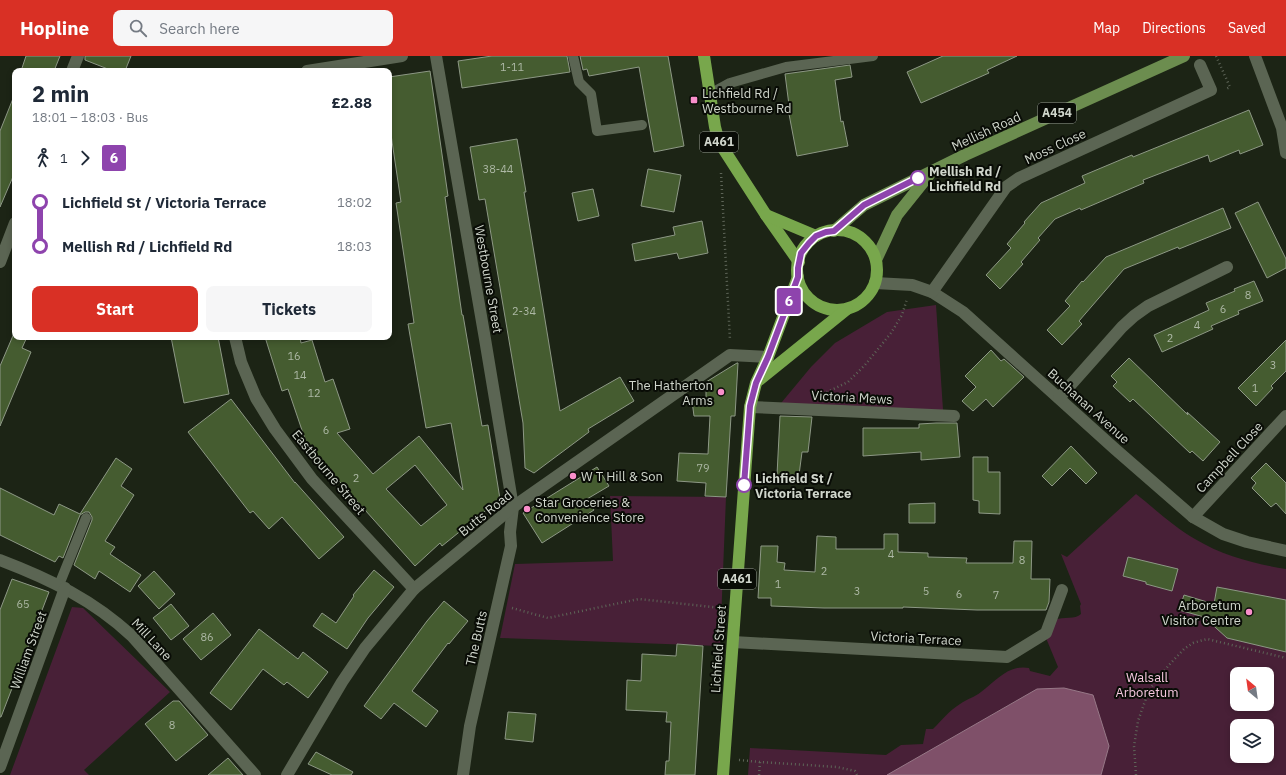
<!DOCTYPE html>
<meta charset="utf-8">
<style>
:root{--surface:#fff;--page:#f6f6f7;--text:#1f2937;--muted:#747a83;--accent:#d93025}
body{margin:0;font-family:"IBM Plex Sans",sans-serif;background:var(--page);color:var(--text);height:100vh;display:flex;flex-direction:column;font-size:15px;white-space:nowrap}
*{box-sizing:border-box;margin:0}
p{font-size:13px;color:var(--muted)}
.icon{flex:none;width:22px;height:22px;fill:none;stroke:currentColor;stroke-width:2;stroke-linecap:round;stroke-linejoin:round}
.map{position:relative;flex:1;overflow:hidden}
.side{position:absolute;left:12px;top:12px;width:380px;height:272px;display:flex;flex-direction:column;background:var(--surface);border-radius:8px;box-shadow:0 2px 6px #0003}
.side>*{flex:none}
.badge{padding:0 8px;border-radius:3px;font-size:14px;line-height:26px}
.needle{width:26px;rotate:331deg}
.buttons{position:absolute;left:1230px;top:611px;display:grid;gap:8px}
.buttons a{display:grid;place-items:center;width:44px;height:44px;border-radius:8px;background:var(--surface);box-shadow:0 2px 6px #0003;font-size:20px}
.map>.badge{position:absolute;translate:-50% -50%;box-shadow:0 0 0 2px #fff}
.legs{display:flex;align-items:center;gap:6px;height:44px;padding:0 20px;font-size:13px}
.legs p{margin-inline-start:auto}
.overview{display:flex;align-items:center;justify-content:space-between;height:68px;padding:0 20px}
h1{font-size:22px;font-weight:700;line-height:30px}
.cta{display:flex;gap:8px;margin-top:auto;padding:8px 20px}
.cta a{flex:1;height:46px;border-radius:8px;background:var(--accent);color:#fff;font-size:16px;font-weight:700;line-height:46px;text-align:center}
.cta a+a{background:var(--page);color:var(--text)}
ul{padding:0 20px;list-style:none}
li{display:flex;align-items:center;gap:14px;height:44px;font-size:15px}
li i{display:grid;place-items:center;width:6px;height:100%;margin:0 5px;background:currentColor}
li i::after{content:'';width:10px;height:10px;margin:-5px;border:3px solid;border-radius:50%;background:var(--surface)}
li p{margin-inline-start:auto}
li:first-child i{background:linear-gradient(#0000 50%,currentColor 0)}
li:last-child i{background:linear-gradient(currentColor 50%,#0000 0)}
header{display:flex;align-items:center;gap:24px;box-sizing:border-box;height:56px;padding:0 20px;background:var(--accent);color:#fff}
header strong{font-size:19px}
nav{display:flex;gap:22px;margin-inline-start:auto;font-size:14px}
.search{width:280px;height:36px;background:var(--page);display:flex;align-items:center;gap:10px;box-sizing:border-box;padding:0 14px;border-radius:8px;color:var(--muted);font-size:15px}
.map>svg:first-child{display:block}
.green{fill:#482037;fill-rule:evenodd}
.water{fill:#7f5069;stroke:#977887}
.building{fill:#455c30;stroke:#8d9885;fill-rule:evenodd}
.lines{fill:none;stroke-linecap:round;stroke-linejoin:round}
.path{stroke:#5e6558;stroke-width:2.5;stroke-dasharray:1 3;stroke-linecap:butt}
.lane{stroke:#5b6553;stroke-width:10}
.street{stroke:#5b6553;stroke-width:12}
.secondary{stroke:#5b6553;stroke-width:12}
.primary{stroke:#6c8d4f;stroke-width:12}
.highway{stroke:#78a74c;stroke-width:12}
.line-1-casing{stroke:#fff;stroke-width:9}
.line-1{stroke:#8e44ad;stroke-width:6}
.poi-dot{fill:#f98fca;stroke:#090c06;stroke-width:1.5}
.stop-1-dot{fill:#fff;stroke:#8e44ad;stroke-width:2}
.labels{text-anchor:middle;stroke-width:4;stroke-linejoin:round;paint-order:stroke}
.number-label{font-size:11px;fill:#adb8a5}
.shield{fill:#090c06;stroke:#949991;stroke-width:1}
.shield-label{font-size:12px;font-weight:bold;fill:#d0d6cc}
.poi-label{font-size:13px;fill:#d0d6cc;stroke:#090c06;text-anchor:start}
.street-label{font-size:13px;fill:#d0d6cc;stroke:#090c06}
.stop-label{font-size:13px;font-weight:bold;fill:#d0d6cc;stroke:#090c06;text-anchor:start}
.park-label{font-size:13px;fill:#f6c7df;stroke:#090c06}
</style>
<header>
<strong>Hopline</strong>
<div class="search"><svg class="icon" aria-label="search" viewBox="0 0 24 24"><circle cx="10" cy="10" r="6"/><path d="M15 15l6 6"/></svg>Search here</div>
<nav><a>Map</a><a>Directions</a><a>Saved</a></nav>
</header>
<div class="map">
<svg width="1286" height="719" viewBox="0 0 1286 719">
<rect width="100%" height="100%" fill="#1c2415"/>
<g class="green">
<path d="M936 249 943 354 777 352 811 311 835 287 887 256Z"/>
<path d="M1136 438C1155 453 1174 471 1195 483 1223 500 1255 508 1286 513V719H748L750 692 886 699 901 689 923 688 926 673H933C942 664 949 655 960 648 967 643 975 641 981 636 996 625 1009 608 1029 612L1030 615 1050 620 1058 611 1046 582 1055 564C1064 560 1075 564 1081 558L1080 550 1081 548 1061 498 1067 501ZM1237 618H1267V648H1237ZM1237 670H1267V700H1237Z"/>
<path d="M610 440 726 441 720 590 500 582 515 508 613 505Z"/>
<path d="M72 551 83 552 170 636 84 714 89 719H10Z"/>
</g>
<path class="water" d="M1064 632 1093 639 1109 690 1101 719H887L1037 633Z"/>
<g class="building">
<path d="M26 0H60L54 15H21Z"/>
<path d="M85 0H131L125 15H113L85 4Z"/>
<path d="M492 0H567L570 16 462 32 458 5Z"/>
<path d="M580 0H668L684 90 654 96 639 11 589 20 587 13 583 14Z"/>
<path d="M943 0H1017L987 14 989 17 921 47 907 16Z"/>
<path d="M850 9 852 21 835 24 841 66 843 65 848 90 797 100 789 58 790 57 785 18Z"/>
<path d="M430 15 448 140 445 141 462 259H463L482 370 488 369 500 443 442 490 440 487 415 510 307 389 288 333 282 335 265 281H300L301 287 312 284 325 326 333 323 350 373 337 377 373 418 419 380 463 434 451 367 426 372 408 268 414 267 396 147 401 146 389 65V21ZM415 409 447 449 421 470 386 433Z"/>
<path d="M14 40 15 116 0 151V75Z"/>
<path d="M1249 54 1263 89 1240 98 1239 94 1210 106 1208 99 1143 124 1144 127 1081 154 1080 152 1055 163 1038 182 1040 184 1021 206 1023 208 1000 233 986 219 1011 192 1007 188 1025 167 1024 166 1041 147 1085 127 1082 120 1132 99 1133 101Z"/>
<path d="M517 83 526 136H524L560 355 620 321 634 345 588 373 589 376 534 417 525 412 523 367 485 143 479 144 470 91Z"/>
<path d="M648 113 681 119 674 156 641 150Z"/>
<path d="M593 133 599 160 578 165 572 137Z"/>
<path d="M1258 146 1286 203V212L1267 222 1235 157Z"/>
<path d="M1223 152 1231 172 1179 193 1178 191 1124 213 1079 265 1082 268 1062 289 1047 274 1070 250 1065 245 1082 225 1083 226 1106 201Z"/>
<path d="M702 165 708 197 679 203 677 197 635 205 632 188 675 179 673 171Z"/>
<path d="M1254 225 1263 245 1238 255 1239 258 1211 270 1213 273 1162 296 1154 279 1209 254 1206 247 1235 235 1234 233Z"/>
<path d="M15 275V281H27L22 292 31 296 0 370V310Z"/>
<path d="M171 281H218L229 338 184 347Z"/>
<path d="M1286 284V315L1271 330 1273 332 1256 350 1238 332Z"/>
<path d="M991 294 1001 305 1004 303 1024 321 993 351 986 343 973 355 962 345 976 331 965 320Z"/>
<path d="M1129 302 1188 359 1187 356 1220 386 1203 405 1192 395 1190 397 1133 343 1130 346 1113 330 1117 326 1111 320Z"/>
<path d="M737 307H738L735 360H731L726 441 705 440 706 427 677 425 679 397 708 398 710 360H694L692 345H706V326Z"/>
<path d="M231 343 295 427V426L344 481 319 503 282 461 269 473 253 455 250 457 188 376Z"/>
<path d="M780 360 812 361 808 396H802L799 419H777Z"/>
<path d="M936 367H957L960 401 921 404V396L863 400V372H919V368Z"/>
<path d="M1071 390 1097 417 1086 428 1070 412 1052 430 1042 420Z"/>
<path d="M973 401H988V416H1000V458L979 457V445L973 444Z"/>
<path d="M116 402 132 413 121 430 134 439 105 485 115 491 110 498 141 519 130 536 99 515 95 523 74 509 92 464V461L89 456H85L80 459 63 502 59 500 55 506 0 479V432L54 459 59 448 80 458Z"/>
<path d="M1266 407 1286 427V458L1276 447 1271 451 1252 432 1256 427 1251 422Z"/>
<path d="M597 411 609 430 587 443 594 454 542 487 523 457Z"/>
<path d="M935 447V467H909V448Z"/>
<path d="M884 478H898V496L928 497V501L967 502 966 507H1013L1014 485H1032L1031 523H1050L1049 546 1046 554H977L903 551V552H824L771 550V542H758L761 490H778L777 506 785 507 784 514 815 516 817 480 836 481V493H884Z"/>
<path d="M1128 501 1178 513 1172 535 1146 528V526L1123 520Z"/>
<path d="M374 514 394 531 368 562 347 593 313 570 322 557 336 567 354 540 353 539Z"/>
<path d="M154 515 175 538 159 553 138 530Z"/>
<path d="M12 523 49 536 1 661H0V554Z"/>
<path d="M1217 531 1286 544V596L1227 582 1204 561 1179 554 1184 539 1214 548Z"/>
<path d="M444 545 468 565 449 588 448 587 412 635 438 655 426 671 394 647 381 663 364 650 427 565Z"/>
<path d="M171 548 189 570 171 584 153 562Z"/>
<path d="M213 557 231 579 201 604 183 583Z"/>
<path d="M259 573 298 603 303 596 328 616 308 642 287 626 284 629 263 613 231 654 210 637Z"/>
<path d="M677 588 703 590 695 719H665L666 705H669L671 666H666L667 656 626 654 627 624 641 625 642 598 676 600Z"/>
<path d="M173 645H179L208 679 176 705 145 668Z"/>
<path d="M508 656 536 658 533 686 505 683Z"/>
<path d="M316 696 353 716 351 719H332L308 708Z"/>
<path d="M228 702 243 719H208Z"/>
</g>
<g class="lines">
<g class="path">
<path d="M1216 0 1230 31 1226 33"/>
<path d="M721 117 730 284"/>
<path d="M823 338 848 326 865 309 891 277 902 259 907 243"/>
<path d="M512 552 548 562 639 543 721 552"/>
<path d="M739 704 760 706"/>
<path d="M759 719 760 706 837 711 855 715 857 719"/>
<path d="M1136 719 1134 690 1138 665 1149 634 1169 609 1184 593 1193 587 1207 583 1286 602"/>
</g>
<g class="lane">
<path d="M573 0 579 26 591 38 597 75 642 69"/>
<path d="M710 38 730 27 786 11 873 0"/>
<path d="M59 529 86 462"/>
</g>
<g class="street">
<path d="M436 0 485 283 513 451 510 476 511 490 470 670 463 719"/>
<path d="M1255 0 1282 72 1286 97"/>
<path d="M72 15 78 0"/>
<path d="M307 15 402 0"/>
<path d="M0 206 15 167"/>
<path d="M875 227 912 229 932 236 963 256 1115 393 1193 461 1223 478 1247 486 1286 495"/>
<path d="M932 236 1006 131 1019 122 1211 34 1200 9"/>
<path d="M235 281 241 306 256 342 275 373 312 423 414 533"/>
<path d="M1059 342 1122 271 1134 260 1148 250 1227 211"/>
<path d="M750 351 954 360"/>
<path d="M1193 461 1286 360"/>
<path d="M0 504C50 523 93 544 132 580L255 719"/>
<path d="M733 586 1007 601 1046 577 1062 534"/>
<path d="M0 711 65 532"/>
</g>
<path class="secondary" d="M287 719 342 626 365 592 414 533 513 451 730 299 768 301"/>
<g class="primary">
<path d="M834 175 864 149 965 99 1184 0"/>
<path d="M876 204 897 159 929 119"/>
</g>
<g class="highway">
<path d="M704 0 715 71 719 86 766 159 799 206"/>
<path d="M766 159 816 180"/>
<circle cx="837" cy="214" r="40"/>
<path d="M759 324 847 253"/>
<path d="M723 719 750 351 756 327 768 301 798 221"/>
</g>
</g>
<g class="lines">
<defs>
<path id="line-1" d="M744 429 750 350 756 327 768 301 798 221V212L801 197 809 187 816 180 826 176 834 175 864 149 918 122"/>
</defs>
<use href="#line-1" class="line-1-casing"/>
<use href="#line-1" class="line-1"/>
</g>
<g class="poi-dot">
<rect x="690" y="40" width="8" height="8" rx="2"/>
<circle cx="721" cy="336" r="4"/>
<circle cx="573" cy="420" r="4"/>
<circle cx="527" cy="453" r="4"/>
<circle cx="1249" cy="556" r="4"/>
</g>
<g class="stop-1-dot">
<circle cx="918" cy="122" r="7"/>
<circle cx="744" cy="429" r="7"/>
</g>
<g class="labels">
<g class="number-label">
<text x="512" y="15">1-11</text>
<text x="498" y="117">38-44</text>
<text x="1248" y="243">8</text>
<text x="1223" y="257">6</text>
<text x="524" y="259">2-34</text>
<text x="1197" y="273">4</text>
<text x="1170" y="286">2</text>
<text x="294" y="304">16</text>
<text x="1273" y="313">3</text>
<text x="300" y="323">14</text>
<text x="1255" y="336">1</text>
<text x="314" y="341">12</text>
<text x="326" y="378">6</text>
<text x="703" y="416">79</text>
<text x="356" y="426">2</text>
<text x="891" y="502">4</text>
<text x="1022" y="508">8</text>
<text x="824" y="519">2</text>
<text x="778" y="532">1</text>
<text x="857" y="539">3</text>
<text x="926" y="539">5</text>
<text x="959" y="542">6</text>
<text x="996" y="543">7</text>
<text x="23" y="552">65</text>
<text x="207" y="585">86</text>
<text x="172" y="673">8</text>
</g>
<g class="shield">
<rect x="1038" y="47" width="38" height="20" rx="3"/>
<rect x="700" y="76" width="38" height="20" rx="3"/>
<rect x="718" y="513" width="38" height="20" rx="3"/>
</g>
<g class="shield-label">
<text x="1057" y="61">A454</text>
<text x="719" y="90">A461</text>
<text x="737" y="527">A461</text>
</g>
<g class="poi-label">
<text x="702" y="42">Lichfield Rd /<tspan x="702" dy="15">Westbourne Rd</tspan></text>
<text x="713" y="334" text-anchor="end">The Hatherton<tspan x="713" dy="15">Arms</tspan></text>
<text x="581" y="425">W T Hill &amp; Son</text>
<text x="535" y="451">Star Groceries &amp;<tspan x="535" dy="15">Convenience Store</tspan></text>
<text x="1241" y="554" text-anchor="end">Arboretum<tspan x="1241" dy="15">Visitor Centre</tspan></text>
</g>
<g class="street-label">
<text transform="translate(986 75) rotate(-25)" y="5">Mellish Road</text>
<text transform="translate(1055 90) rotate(-25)" y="5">Moss Close</text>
<text transform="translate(489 223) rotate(80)" y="5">Westbourne Street</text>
<text transform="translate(852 341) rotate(3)" y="5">Victoria Mews</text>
<text transform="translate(1089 350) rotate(42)" y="5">Buchanan Avenue</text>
<text transform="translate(1229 401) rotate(-47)" y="5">Campbell Close</text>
<text transform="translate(329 416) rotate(50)" y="5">Eastbourne Street</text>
<text transform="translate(485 457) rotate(-39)" y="5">Butts Road</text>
<text transform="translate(476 582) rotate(-77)" y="5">The Butts</text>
<text transform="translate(916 582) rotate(3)" y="5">Victoria Terrace</text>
<text transform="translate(152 583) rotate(47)" y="5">Mill Lane</text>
<text transform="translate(718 593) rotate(-86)" y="5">Lichfield Street</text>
<text transform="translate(28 594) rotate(-70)" y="5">William Street</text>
</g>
<g class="stop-label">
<text x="929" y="120">Mellish Rd /<tspan x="929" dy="15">Lichfield Rd</tspan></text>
<text x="755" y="427">Lichfield St /<tspan x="755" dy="15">Victoria Terrace</tspan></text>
</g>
<g class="park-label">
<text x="1147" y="626">Walsall<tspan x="1147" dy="15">Arboretum</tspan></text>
</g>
</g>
</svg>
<div class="buttons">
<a><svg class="needle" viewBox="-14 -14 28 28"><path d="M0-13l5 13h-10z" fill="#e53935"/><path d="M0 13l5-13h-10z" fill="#747a83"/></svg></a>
<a><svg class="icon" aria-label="layers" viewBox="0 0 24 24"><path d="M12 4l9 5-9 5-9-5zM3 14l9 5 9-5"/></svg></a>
</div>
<b class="badge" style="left:789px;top:245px;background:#8e44ad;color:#fff">6</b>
<section class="side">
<div class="overview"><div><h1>2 min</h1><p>18:01 – 18:03 · Bus</p></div><b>£2.88</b></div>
<div class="legs"><svg class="icon" aria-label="walk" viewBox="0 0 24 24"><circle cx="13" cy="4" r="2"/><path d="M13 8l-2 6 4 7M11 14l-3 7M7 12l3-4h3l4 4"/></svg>1<svg class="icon" aria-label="forward" viewBox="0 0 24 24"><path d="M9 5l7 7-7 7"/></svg><b class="badge" style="background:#8e44ad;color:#fff">6</b></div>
<ul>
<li><i style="color:#8e44ad"></i><b>Lichfield St / Victoria Terrace</b><p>18:02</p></li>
<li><i style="color:#8e44ad"></i><b>Mellish Rd / Lichfield Rd</b><p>18:03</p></li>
</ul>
<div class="cta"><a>Start</a><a>Tickets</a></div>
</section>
</div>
